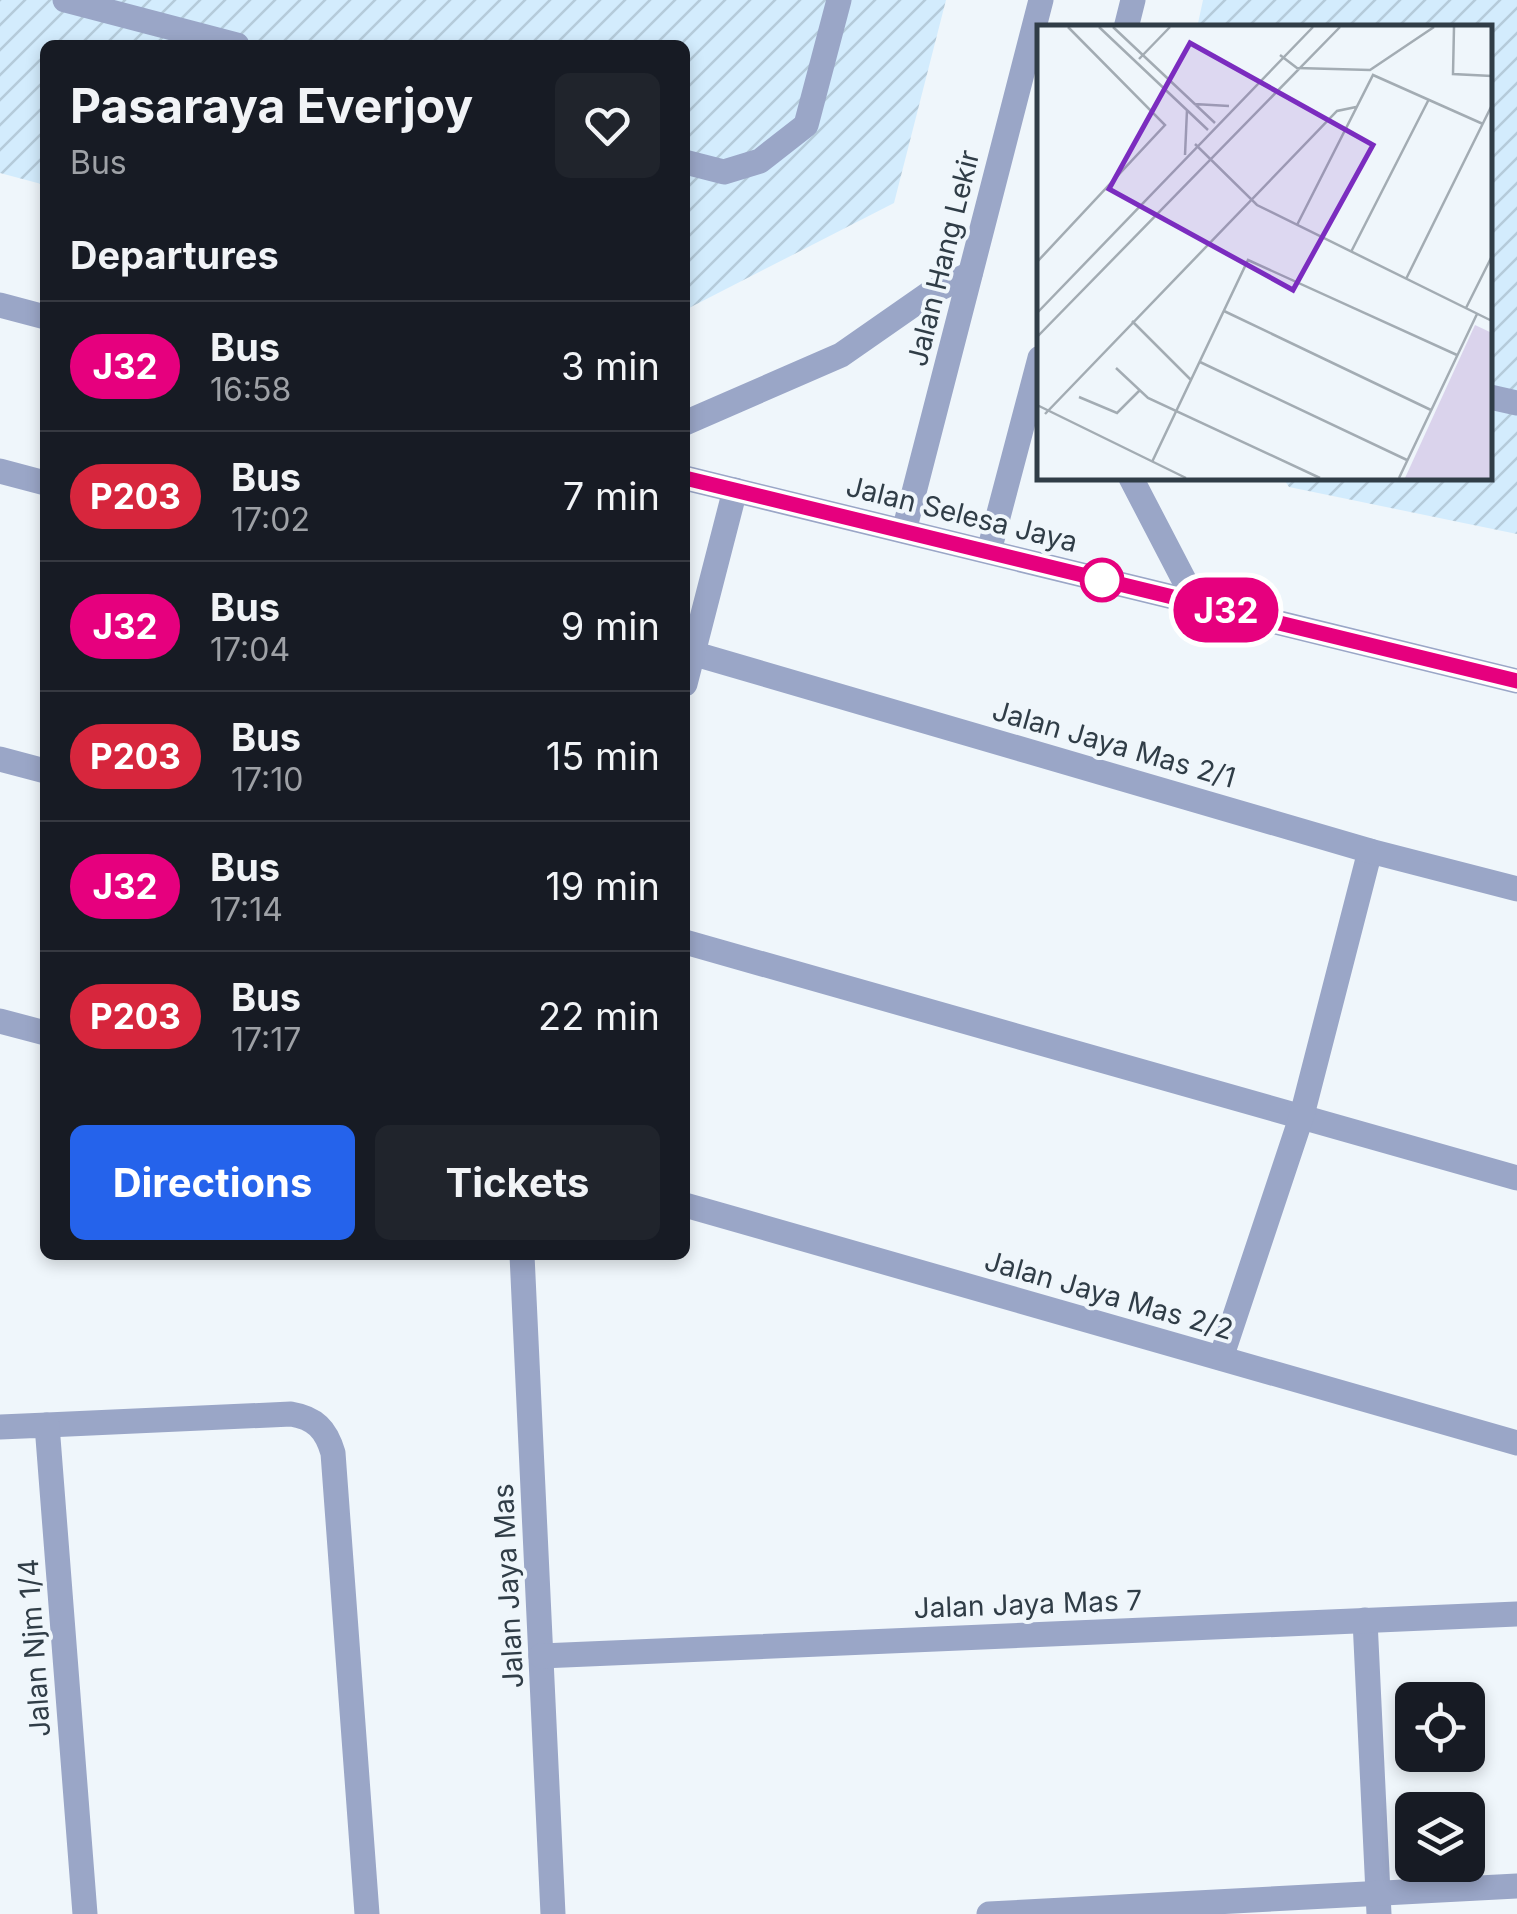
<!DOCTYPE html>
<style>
:root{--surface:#171b24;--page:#20242c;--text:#f1f3f6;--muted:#9ea1a6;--line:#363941;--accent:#2563eb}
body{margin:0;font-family:Inter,sans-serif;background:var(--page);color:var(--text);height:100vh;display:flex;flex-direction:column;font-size:38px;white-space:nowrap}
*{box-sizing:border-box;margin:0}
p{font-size:32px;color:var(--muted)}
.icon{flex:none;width:55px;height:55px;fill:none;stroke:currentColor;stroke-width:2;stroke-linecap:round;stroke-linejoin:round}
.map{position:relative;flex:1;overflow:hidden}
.panel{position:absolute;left:40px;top:40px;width:650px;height:1220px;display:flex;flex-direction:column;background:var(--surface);border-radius:15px;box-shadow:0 5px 15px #0003}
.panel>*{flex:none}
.badge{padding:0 20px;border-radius:32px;font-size:35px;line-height:65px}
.fabs{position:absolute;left:1395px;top:1682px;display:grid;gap:20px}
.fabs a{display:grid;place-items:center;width:90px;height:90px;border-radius:15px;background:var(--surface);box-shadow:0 5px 15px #0003;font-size:50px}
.map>.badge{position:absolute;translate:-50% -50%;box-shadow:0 0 0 5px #fff}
h2{padding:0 30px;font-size:38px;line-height:90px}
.round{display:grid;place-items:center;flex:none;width:105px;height:105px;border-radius:15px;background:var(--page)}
.overview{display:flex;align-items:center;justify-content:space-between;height:170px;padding:0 30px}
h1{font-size:48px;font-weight:700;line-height:75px}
.primary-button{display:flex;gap:20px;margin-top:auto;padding:20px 30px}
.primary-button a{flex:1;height:115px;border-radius:15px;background:var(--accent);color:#fff;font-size:40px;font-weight:700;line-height:115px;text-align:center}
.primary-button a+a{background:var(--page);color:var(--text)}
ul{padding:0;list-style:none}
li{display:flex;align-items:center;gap:30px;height:130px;padding:0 30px;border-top:2px solid var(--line)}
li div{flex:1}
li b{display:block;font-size:38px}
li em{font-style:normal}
li .badge{min-width:110px;font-weight:700;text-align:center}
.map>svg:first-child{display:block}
.industrial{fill:url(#industrial-furrows)}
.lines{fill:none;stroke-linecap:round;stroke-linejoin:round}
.service{stroke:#9aa6c7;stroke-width:25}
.minor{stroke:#9aa6c7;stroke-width:25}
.tertiary{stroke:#9aa6c7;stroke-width:25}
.line-casing{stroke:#fff;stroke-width:22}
.line{stroke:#e6007e;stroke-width:15}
.stop-dot{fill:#fff;stroke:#e6007e;stroke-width:5}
.labels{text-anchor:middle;stroke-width:8;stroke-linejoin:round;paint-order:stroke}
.street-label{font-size:28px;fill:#303d47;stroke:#eff6fb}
.inset-road{fill:none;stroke:#a3acb3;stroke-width:2.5}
.view{fill:#7b2cbf;fill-opacity:0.15;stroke:#7b2cbf;stroke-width:5}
.inset-edge{fill:none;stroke:#303d47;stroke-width:5}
</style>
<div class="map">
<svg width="1517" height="1914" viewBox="0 0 1517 1914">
<defs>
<pattern id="industrial-furrows" width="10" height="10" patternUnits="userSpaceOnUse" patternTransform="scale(2.5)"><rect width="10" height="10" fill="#d3ecfd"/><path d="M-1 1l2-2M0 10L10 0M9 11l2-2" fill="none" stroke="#b5cbda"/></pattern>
</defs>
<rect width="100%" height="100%" fill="#eff6fb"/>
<g class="industrial">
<path d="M0 0H946L894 203 685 310V45H45V185L0 173Z"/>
<path d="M1203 0H1517V534L1289 487 1283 478H1490V28H1197Z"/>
</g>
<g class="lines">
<g class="service">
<path d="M1490 397 1517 403"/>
<path d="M0 759 45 771"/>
<path d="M685 942 1517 1178"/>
<path d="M1221 1358 1302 1115 1370 851"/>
<path d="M47 1425 291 1414C315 1418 326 1429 333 1453L367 1914"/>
<path d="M1365 1620 1379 1914"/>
<path d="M989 1914 1517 1886"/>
</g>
<g class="minor">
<path d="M65 0 237 45"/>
<path d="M685 162 724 172 760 161 806 125 839 0"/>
<path d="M0 471 45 483"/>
<path d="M685 651 1370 851 1517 889"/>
<path d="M685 684 735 490"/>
<path d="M0 1021 45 1033"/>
<path d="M685 1205 1517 1443"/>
<path d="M522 1255 553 1914"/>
<path d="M0 1427 47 1425 85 1914"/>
<path d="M541 1656 1517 1614"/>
</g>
<g class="tertiary">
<path d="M1126 28 1133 0"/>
<path d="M0 305 45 317"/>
<path d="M685 423 841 355 930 293 970 274"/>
<path d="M685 478 1517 681"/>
<path d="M1131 478 1196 603"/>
<path d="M904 531 1041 0"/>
<path d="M989 551 1040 358"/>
</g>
</g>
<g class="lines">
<defs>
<path id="line" d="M685 478 1517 681"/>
</defs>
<use href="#line" class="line-casing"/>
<use href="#line" class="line"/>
</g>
<circle class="stop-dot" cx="1102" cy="580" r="20"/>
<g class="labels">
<g class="street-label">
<text transform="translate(943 258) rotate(-76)" y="10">Jalan Hang Lekir</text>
<text transform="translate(962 514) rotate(14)" y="10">Jalan Selesa Jaya</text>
<text transform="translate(1114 744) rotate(16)" y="10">Jalan Jaya Mas 2/1</text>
<text transform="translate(1109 1295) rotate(16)" y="10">Jalan Jaya Mas 2/2</text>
<text transform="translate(508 1586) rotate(-93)" y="10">Jalan Jaya Mas</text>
<text transform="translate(1028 1604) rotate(-2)" y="10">Jalan Jaya Mas 7</text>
<text transform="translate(34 1648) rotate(-94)" y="10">Jalan Njm 1/4</text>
</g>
</g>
<g transform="translate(1037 25)">
<rect width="455" height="455" fill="#eff6fb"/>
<path d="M438 300 455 308V453H368Z" fill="#dad3ec"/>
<path class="inset-road" d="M62 2 171 105M76 2 178 98M417 2 416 49 455 51M243 30 260 43 333 45 397 2M102 34 133 2M157 79 192 81M158 119 220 180 455 296M148 130 150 85M260 200 336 50 446 99M314 227 392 74M0 237 128 100 31 2M369 254 455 80M429 283 455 231M187 286 394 385M0 288 276 2M95 296 154 355M0 312 303 2M163 337 370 435M79 343 111 373 283 453M42 372 80 388 103 365M0 380 149 453M8 389 300 86 319 82M115 437 211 235 420 330M362 453 440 289"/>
<path class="view" d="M153 18 336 120 256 265 72 164Z"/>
<rect width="455" height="455" class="inset-edge"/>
</g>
</svg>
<div class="fabs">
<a><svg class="icon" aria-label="locate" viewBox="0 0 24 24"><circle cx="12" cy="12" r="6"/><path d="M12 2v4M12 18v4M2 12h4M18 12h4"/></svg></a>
<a><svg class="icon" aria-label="layers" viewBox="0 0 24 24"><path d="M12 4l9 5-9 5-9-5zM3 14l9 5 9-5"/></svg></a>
</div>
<b class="badge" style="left:1226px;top:610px;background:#e6007e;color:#fff">J32</b>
<section class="panel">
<div class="overview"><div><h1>Pasaraya Everjoy</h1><p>Bus</p></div><a class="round"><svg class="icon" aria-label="heart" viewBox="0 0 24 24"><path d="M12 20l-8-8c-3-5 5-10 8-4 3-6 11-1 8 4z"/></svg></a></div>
<h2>Departures</h2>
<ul>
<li><span class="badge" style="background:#e6007e;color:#fff">J32</span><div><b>Bus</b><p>16:58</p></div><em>3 min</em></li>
<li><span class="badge" style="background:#d7263d;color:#fff">P203</span><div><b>Bus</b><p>17:02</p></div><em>7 min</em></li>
<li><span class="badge" style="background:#e6007e;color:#fff">J32</span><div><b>Bus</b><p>17:04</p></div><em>9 min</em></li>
<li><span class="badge" style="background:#d7263d;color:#fff">P203</span><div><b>Bus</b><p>17:10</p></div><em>15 min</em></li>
<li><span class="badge" style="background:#e6007e;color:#fff">J32</span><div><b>Bus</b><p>17:14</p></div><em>19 min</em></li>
<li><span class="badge" style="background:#d7263d;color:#fff">P203</span><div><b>Bus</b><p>17:17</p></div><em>22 min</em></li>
</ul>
<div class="primary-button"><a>Directions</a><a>Tickets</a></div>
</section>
</div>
